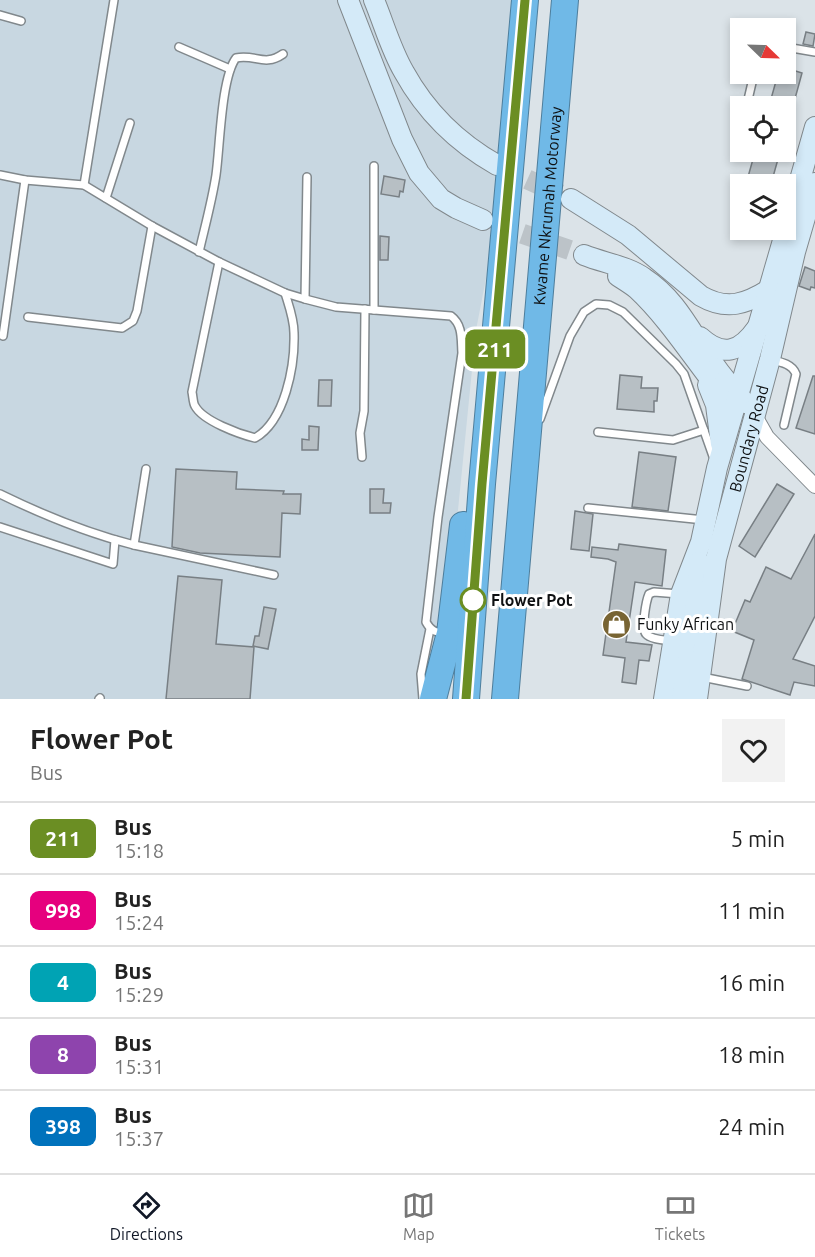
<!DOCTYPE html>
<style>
:root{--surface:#fff;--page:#f2f2f2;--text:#222;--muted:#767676;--line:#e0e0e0;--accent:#111827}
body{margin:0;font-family:Ubuntu,sans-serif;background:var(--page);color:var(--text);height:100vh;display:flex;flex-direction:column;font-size:22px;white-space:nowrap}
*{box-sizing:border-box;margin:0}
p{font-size:20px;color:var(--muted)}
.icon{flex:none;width:33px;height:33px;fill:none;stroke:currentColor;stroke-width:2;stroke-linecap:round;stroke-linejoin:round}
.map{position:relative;height:699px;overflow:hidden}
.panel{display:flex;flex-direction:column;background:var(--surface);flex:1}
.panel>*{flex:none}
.badge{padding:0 12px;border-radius:9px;font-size:21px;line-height:39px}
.needle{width:39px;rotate:113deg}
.fabs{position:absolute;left:730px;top:18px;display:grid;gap:12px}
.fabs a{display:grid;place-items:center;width:66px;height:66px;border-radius:0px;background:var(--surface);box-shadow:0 3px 9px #0003;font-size:30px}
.map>.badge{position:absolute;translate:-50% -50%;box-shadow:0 0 0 3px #fff}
.round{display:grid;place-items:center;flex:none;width:63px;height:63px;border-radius:0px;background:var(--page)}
.headline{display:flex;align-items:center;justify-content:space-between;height:102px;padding:0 30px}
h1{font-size:28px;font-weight:700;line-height:45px}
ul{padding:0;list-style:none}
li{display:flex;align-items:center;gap:18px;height:72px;padding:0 30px;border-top:2px solid var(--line)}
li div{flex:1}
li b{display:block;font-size:22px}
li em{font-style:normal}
li .badge{min-width:66px;font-weight:700;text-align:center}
.tabs{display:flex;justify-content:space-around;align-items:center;height:84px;border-top:2px solid var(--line);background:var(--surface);font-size:16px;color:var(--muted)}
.tabs a{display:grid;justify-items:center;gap:3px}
.tabs .current{color:var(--accent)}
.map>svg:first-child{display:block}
.built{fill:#c8d7e1}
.building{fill:#b7bfc4;stroke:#787f84;stroke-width:1.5}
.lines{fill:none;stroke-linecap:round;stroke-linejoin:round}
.secondary-tunnel{stroke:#bcc3c8;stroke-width:20;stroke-dasharray:20 10;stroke-linecap:butt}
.service-casing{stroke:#81888c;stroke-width:10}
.minor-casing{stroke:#81888c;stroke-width:16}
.secondary-casing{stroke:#81888c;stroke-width:22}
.motorway-casing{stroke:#4e7e9c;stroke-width:28}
.service{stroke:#fff;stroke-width:7}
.minor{stroke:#fff;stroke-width:14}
.secondary{stroke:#d4eaf8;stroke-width:20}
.motorway{stroke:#70b9e7;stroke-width:26}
.line-casing{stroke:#fff;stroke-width:14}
.line{stroke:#6b8e23;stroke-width:9}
.stop-dot{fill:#fff;stroke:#6b8e23;stroke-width:3}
.labels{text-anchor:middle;stroke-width:6;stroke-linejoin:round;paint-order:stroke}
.street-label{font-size:16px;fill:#0e1012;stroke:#fff}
.stop-label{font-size:16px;font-weight:bold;fill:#0e1012;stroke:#fff;text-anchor:start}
.poi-label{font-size:16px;fill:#0e1012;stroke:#fff;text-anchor:start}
</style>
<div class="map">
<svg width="815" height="699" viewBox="0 0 815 699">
<rect width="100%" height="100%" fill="#dbe3e8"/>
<path class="built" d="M0 0H522L504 186 476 330 446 630 431 699H0Z"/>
<g class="building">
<path d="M806 32 815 34 813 46 803 44Z"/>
<path d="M786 68 802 73 793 106H769L778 74H786Z"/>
<path d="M755 152H780L771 184H746Z"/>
<path d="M384 176 405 180 403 192 400 191 399 197 381 194Z"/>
<path d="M380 236 389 237 388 260H380Z"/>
<path d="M805 267 815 271V288L811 287 810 290 799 286Z"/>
<path d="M620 375 642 377 641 388H658L657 401H654V412L617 409Z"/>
<path d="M813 376H815V434L796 428Z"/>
<path d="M319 380H332L331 406H318Z"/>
<path d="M309 426 319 427 318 450H302V439L309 440Z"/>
<path d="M639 452 676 457 668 511 632 507Z"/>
<path d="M176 469 237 472 236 489 284 491 283 494H301L300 514 282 513 280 557 200 553 172 547Z"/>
<path d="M777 484 794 494 755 557 739 546Z"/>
<path d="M370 489H384L383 503H391L390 513H370Z"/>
<path d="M575 511 593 514 589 551 571 549Z"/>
<path d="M815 534V616L793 659 815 666V686L794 682 790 695 742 679 754 640 732 631 745 600 750 602 766 567 791 579Z"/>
<path d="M619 544 666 550 662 586 635 582 626 642 652 645 649 661 639 660 636 684 622 682 625 658 603 655 616 562 608 559 591 557 592 547 618 550Z"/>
<path d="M178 576 222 580 216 644 254 647 250 699H166Z"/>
<path d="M264 607 276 609 268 649 253 646 255 636H259Z"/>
</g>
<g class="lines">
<g class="secondary-tunnel">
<path d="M500 167 560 194"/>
<path d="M494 224 584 255"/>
</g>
<defs>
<g id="service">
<path d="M0 15 21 21"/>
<path d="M179 47 230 69"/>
<path d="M786 47 815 52"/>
<path d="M747 104 754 74"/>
<path d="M0 175 25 180 84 185 152 226 219 262 285 293 305 299 336 307 451 316C463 325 461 339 462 353L438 517 426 622C431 631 435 632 444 633"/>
<path d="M84 185 114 0"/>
<path d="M106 198 130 123"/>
<path d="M199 252C205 226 212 201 216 175 220 147 221 78 236 58 256 54 264 67 283 54"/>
<path d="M219 262 192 392C193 396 193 403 195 406 203 421 239 434 255 438 285 421 295 366 294 333 294 319 289 306 285 293"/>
<path d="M305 299 307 177"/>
<path d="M374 310V166"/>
<path d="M28 317 122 328 133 321 137 311 152 226"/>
<path d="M3 336 25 180"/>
<path d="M772 360C781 362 792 364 796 374L784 425"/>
<path d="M540 419 570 336 584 312 596 304 609 305 623 312 676 364 684 374 714 459"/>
<path d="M598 432 673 440 704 430"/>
<path d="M362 457 360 433 364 411 365 309"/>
<path d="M0 494C43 515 87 533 134 545L146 469"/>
<path d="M588 508 704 520"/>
<path d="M0 527 113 564 115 540"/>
<path d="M134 545 274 575"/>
<path d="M671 641C664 640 650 639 646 634 641 629 646 601 649 594L654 592 679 594"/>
<path d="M702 677 747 686"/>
<path d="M99 699 100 698"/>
<path d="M423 699 421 674 430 629"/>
</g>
<path id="minor" d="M754 414 767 437 815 486"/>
<g id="secondary">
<path d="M348 0 402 139 419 173 441 199 456 208 483 220"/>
<path d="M374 0C384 24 391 50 404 72 426 112 458 143 497 165"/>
<path d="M571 199 628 235 701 296C727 311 746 304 770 289"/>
<path d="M786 229 815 127"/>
<path d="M584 255C604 263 627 266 644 278 670 295 684 319 700 344 713 365 729 385 745 403"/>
<path d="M618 276C624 280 631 284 637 289 671 321 696 363 726 399"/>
<path d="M700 337C723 358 740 352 757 328"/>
<path d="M708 385 716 405 721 444"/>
<path d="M664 699 681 594 701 542 717 468 786 230"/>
<path d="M682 699 698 592 699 562"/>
<path id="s1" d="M697 699 716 559 770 359 795 252 815 183"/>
</g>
<g id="motorway">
<path d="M433 699 450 633 463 525"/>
<path d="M466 699 482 484 525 0"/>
<path id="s2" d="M505 699 565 0"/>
</g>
</defs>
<use href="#service" class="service-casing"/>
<use href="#minor" class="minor-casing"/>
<use href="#secondary" class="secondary-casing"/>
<use href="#motorway" class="motorway-casing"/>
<use href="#service" class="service"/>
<use href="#minor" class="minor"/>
<use href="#secondary" class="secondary"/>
<use href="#motorway" class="motorway"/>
</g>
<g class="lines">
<defs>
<path id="line" d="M466 699 482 484 525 0"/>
</defs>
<use href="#line" class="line-casing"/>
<use href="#line" class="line"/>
</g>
<defs>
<symbol id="shop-disc" viewBox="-11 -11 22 22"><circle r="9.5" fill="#786433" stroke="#fff"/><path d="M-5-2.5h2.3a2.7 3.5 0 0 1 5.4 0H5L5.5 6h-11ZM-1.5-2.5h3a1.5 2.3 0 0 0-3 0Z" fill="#fff"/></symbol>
</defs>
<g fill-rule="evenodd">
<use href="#shop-disc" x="600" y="608" width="33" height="33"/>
</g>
<circle class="stop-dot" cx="473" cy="600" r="12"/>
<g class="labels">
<g class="street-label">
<text dy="6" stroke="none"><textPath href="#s2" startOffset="495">Kwame Nkrumah Motorway</textPath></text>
<text dy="6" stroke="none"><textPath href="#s1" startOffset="266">Boundary Road</textPath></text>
</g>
<g class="stop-label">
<text x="491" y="606">Flower Pot</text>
</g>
<g class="poi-label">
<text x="637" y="630">Funky African</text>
</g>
</g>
</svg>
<div class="fabs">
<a><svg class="needle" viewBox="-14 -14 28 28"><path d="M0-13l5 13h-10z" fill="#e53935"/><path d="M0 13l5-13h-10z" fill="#767676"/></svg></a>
<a><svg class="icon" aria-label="locate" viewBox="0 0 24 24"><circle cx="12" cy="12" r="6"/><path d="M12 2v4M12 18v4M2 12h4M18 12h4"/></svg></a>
<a><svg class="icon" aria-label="layers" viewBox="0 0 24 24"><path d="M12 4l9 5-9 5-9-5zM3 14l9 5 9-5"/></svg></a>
</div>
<b class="badge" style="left:495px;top:349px;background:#6b8e23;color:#fff">211</b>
</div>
<section class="panel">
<div class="headline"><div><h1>Flower Pot</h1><p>Bus</p></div><a class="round"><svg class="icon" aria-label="heart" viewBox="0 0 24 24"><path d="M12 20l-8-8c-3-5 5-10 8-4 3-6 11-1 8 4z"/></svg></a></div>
<ul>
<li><span class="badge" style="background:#6b8e23;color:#fff">211</span><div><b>Bus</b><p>15:18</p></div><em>5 min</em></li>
<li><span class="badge" style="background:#e6007e;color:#fff">998</span><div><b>Bus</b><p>15:24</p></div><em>11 min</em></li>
<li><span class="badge" style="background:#00a3b4;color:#fff">4</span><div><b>Bus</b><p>15:29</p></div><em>16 min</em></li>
<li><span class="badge" style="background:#8e44ad;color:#fff">8</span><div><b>Bus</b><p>15:31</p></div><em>18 min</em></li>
<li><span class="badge" style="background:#0072bc;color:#fff">398</span><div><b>Bus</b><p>15:37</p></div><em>24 min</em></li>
</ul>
</section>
<nav class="tabs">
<a class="current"><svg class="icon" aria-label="directions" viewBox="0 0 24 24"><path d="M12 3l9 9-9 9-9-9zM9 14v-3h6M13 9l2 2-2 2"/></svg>Directions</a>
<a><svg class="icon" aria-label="map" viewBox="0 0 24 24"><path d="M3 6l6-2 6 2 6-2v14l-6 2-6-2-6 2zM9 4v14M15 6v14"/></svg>Map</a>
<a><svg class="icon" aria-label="tickets" viewBox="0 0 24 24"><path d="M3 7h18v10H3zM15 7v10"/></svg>Tickets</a>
</nav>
